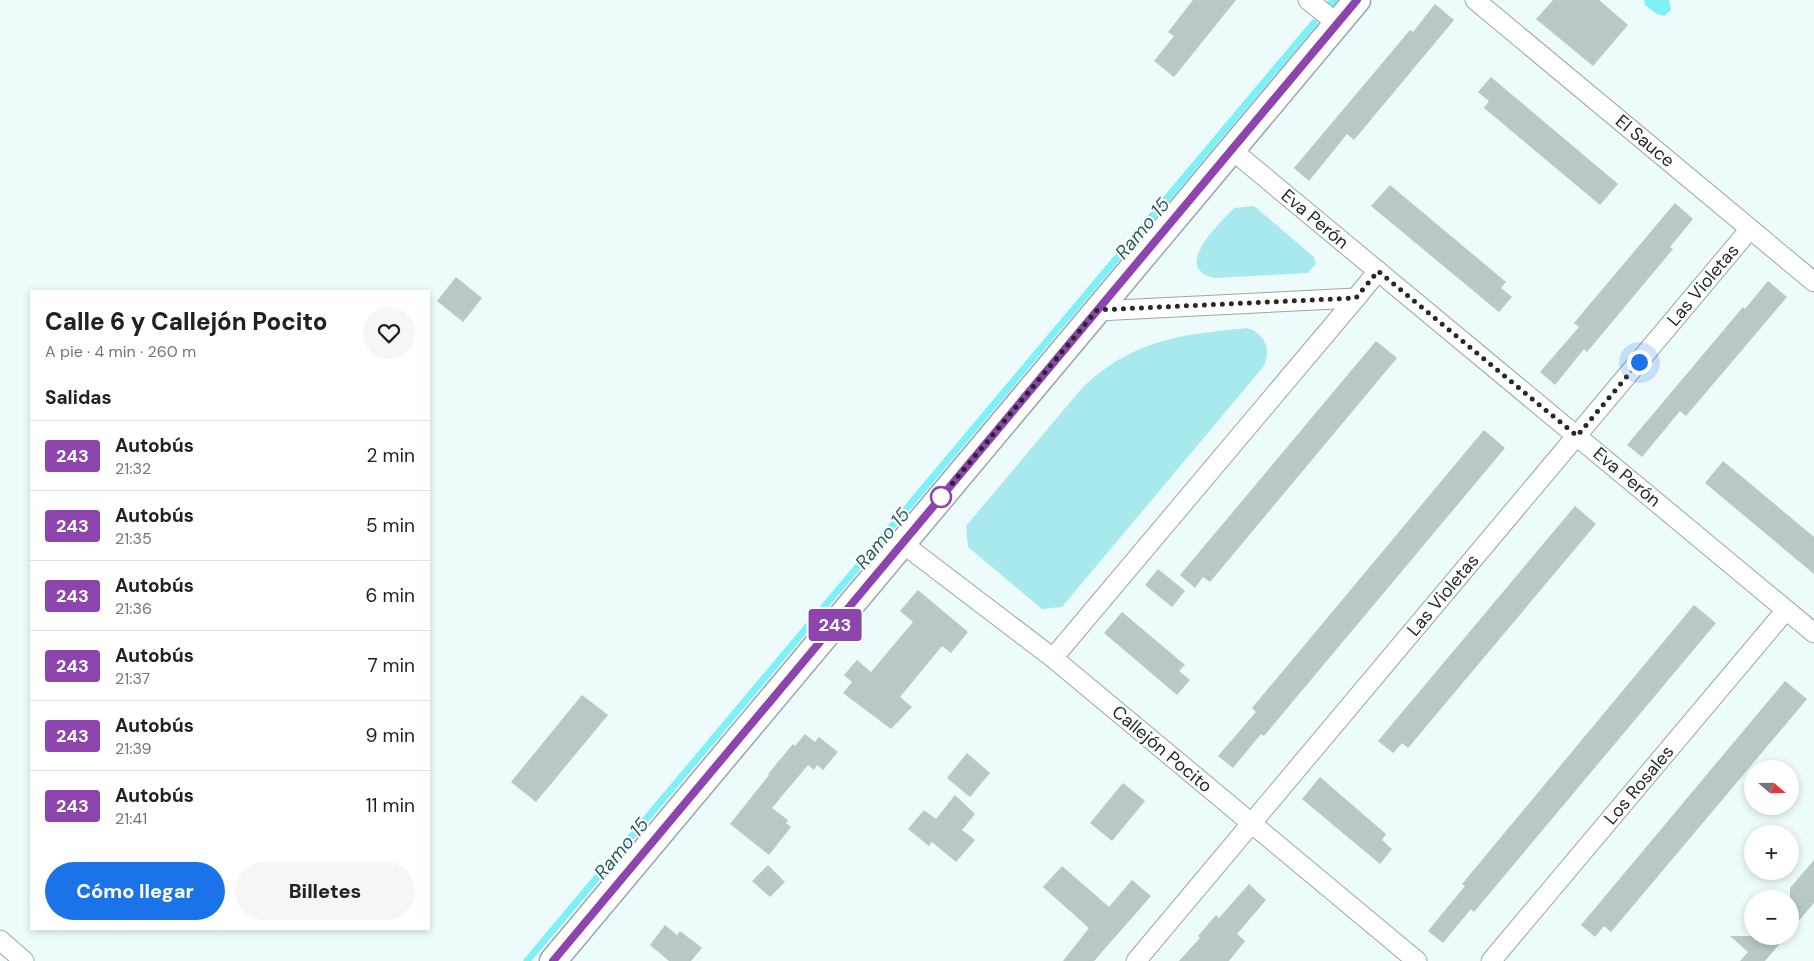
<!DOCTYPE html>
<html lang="es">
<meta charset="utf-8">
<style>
:root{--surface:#fff;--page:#f6f6f6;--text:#202124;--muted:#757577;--line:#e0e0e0;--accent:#1a73e8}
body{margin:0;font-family:"DM Sans",sans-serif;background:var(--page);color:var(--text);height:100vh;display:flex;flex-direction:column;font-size:19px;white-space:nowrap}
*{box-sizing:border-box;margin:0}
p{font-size:16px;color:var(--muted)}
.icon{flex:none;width:28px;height:28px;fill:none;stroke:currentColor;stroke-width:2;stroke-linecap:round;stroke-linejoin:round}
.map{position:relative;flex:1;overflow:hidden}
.panel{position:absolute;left:30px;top:290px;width:400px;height:640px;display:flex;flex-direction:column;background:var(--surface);border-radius:0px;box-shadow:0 2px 8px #0003}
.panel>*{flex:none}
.badge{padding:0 10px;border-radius:4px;font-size:18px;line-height:32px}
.needle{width:32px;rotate:110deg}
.controls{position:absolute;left:1744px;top:760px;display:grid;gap:10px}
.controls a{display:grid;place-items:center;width:55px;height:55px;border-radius:50%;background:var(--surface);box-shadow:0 2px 8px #0003;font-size:25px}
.you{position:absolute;width:25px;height:25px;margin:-12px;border:4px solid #fff;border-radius:50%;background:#1a73e8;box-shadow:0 0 0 8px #1a73e833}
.map>.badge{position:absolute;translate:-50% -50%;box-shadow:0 0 0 2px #fff}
h2{padding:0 15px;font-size:19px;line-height:45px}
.round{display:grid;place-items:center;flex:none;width:52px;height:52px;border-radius:26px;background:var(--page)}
.summary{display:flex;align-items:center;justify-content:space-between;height:85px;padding:0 15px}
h1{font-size:24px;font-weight:800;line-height:38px}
.button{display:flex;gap:10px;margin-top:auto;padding:10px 15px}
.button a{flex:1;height:58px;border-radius:30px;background:var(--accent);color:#fff;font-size:20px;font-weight:800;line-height:58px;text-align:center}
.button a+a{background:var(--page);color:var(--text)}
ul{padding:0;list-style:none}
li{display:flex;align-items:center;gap:15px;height:70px;padding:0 15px;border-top:1px solid var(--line)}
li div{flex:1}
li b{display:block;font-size:19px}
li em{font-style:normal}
li .badge{min-width:55px;font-weight:700;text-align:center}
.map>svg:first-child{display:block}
.green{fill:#a8e9ed}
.water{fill:#7ef0f8}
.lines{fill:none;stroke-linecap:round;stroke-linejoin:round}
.stream{stroke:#7ef0f8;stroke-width:7}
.building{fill:#bac7c7}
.street-casing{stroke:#9aa6a7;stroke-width:21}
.secondary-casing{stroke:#9aa6a7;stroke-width:29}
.street{stroke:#fff;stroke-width:19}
.secondary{stroke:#fff;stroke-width:26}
.line-casing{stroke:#fff;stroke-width:11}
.line{stroke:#8e44ad;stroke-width:8}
.walk{stroke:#242929;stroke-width:5;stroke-dasharray:0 9}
.stop-dot{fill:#fff;stroke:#8e44ad;stroke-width:2.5}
.labels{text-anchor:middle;stroke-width:4;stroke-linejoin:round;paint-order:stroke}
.street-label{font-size:18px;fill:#242929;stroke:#fff}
.water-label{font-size:19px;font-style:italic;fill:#2d5f62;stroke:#fff}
</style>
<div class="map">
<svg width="1814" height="961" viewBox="0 0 1814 961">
<rect width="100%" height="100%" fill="#eefbfc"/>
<g class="green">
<path d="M1254 206 1314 257 1316 264 1308 273 1215 278C1170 269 1220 223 1234 208Z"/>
<path d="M1247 328C1266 334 1271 350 1264 366L1062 607 1042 609 968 547 966 526 1083 387C1135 339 1179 335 1247 328Z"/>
</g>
<path class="water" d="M1644 0H1669L1671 10 1664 16 1657 14 1645 5Z"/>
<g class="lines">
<g class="stream">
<path d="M1330 4 1334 0"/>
<path d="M527 961 1314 23"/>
</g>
</g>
<g class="building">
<path d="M1193 0H1236L1174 77 1154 61 1174 36 1168 32Z"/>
<path d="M1553 0H1599L1628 25 1593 66 1536 19Z"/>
<path d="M1435 4 1454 20 1354 140 1347 134 1309 181 1294 168 1410 30 1413 32Z"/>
<path d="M1491 77 1618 184 1600 205 1484 108 1489 101 1478 92Z"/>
<path d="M1390 185 1506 282 1501 288 1512 297 1499 312 1371 206Z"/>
<path d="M1675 203 1693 219 1670 247 1673 249 1587 352 1584 349 1555 385 1540 372 1579 327 1574 323Z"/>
<path d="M456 277 482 298 463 322 437 301Z"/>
<path d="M1768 281 1787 297 1686 416 1680 411 1642 457 1627 445 1743 307 1745 309Z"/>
<path d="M1376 341 1397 358 1210 582 1203 577 1195 588 1180 575Z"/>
<path d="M1484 430 1505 448 1264 736 1261 734 1233 768 1218 756 1256 712 1252 708Z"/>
<path d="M1723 461 1814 537V574L1705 483Z"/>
<path d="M1575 506 1596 524 1408 748 1402 743 1393 753 1378 741Z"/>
<path d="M1158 569 1185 591 1172 607 1145 585Z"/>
<path d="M918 590 968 632 951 653 942 646 900 697 912 707 891 729 843 693 852 682 844 675 857 660 871 672 913 622 900 611Z"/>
<path d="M1694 605 1716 623 1474 912 1471 909 1443 943 1428 931 1465 886 1462 884Z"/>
<path d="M1122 612 1185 665 1179 671 1190 680 1177 695 1104 633Z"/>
<path d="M1785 681 1807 699 1611 932 1604 926 1595 937 1581 925Z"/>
<path d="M582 695 608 715 536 802 511 782Z"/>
<path d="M805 734 815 742 819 737 838 752 823 770 817 765 814 770 808 765 772 808 788 820 786 823 791 827 769 855 730 824 769 775 768 774 793 744 795 746Z"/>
<path d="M967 753 990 773 970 797 947 778Z"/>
<path d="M1320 777 1386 834 1382 840 1392 849 1380 864 1302 799Z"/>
<path d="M1123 783 1145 801 1112 841 1090 823Z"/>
<path d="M955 795 975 814 962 830 975 840 956 862 932 842 929 846 908 829 924 810 936 819Z"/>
<path d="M1814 860V903L1790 931V888Z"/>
<path d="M768 865 785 882 770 897 752 881Z"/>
<path d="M1062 866 1109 907 1132 880 1151 896 1094 961H1063L1089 928 1043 887Z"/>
<path d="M1249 884 1266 900 1237 934 1245 941 1229 961H1179L1200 938 1198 936 1216 915 1219 918Z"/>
<path d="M665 925 677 935 680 931 702 948 691 961H669L650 945Z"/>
<path d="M1730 936H1786L1765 961H1740L1748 952Z"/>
</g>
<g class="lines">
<defs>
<g id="street">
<path d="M1308 0 1338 24"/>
<path d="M1475 0 1814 282"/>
<path d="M1232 150 1814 633"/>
<path d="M1097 311 1356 298 1378 271"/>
<path d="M902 543 1053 658 1417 961"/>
<path d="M1053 658 1356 298"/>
<path d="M0 940 24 961"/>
<path d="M1136 961 1750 229"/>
<path d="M1491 961 1786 610"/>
</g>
<path id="secondary" d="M553 961 1357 0"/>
</defs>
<use href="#street" class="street-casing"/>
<use href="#secondary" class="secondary-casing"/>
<use href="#street" class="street"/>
<use href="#secondary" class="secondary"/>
</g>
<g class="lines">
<defs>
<path id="line" d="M553 961 1357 0"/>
</defs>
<use href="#line" class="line-casing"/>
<use href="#line" class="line"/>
<path class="walk" d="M941 497 1097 310 1356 298 1378 271 1577 436 1639 362"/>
</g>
<circle class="stop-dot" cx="941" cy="497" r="10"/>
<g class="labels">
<g class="street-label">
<text transform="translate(1645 141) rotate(40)" y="6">El Sauce</text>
<text transform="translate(1315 219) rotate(40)" y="6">Eva Perón</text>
<text transform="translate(1703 285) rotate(-50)" y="6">Las Violetas</text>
<text transform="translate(1627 477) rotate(40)" y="6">Eva Perón</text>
<text transform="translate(1443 595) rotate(-50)" y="6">Las Violetas</text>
<text transform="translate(1162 749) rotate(40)" y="6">Callejón Pocito</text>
<text transform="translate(1639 785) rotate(-50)" y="6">Los Rosales</text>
</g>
<g class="water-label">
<text transform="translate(1142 228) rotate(-50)" y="7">Ramo 15</text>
<text transform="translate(882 538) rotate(-50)" y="7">Ramo 15</text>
<text transform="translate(621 848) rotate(-50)" y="7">Ramo 15</text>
</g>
</g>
</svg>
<div class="controls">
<a><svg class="needle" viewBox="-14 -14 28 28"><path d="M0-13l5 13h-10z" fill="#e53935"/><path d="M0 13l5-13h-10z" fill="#757577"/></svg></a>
<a>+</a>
<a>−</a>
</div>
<div class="you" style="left:1639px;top:362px"></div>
<b class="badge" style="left:835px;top:625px;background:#8e44ad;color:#fff">243</b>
<section class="panel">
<div class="summary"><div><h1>Calle 6 y Callejón Pocito</h1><p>A pie · 4 min · 260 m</p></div><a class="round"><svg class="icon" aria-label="heart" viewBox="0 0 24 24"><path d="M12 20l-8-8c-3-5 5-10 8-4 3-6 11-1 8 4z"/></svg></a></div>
<h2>Salidas</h2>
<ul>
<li><span class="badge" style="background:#8e44ad;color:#fff">243</span><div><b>Autobús</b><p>21:32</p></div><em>2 min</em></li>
<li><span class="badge" style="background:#8e44ad;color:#fff">243</span><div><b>Autobús</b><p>21:35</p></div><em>5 min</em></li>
<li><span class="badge" style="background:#8e44ad;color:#fff">243</span><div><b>Autobús</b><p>21:36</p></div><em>6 min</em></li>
<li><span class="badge" style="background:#8e44ad;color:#fff">243</span><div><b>Autobús</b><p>21:37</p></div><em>7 min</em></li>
<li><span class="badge" style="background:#8e44ad;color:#fff">243</span><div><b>Autobús</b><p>21:39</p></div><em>9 min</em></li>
<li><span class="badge" style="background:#8e44ad;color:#fff">243</span><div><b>Autobús</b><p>21:41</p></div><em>11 min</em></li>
</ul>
<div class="button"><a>Cómo llegar</a><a>Billetes</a></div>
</section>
</div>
